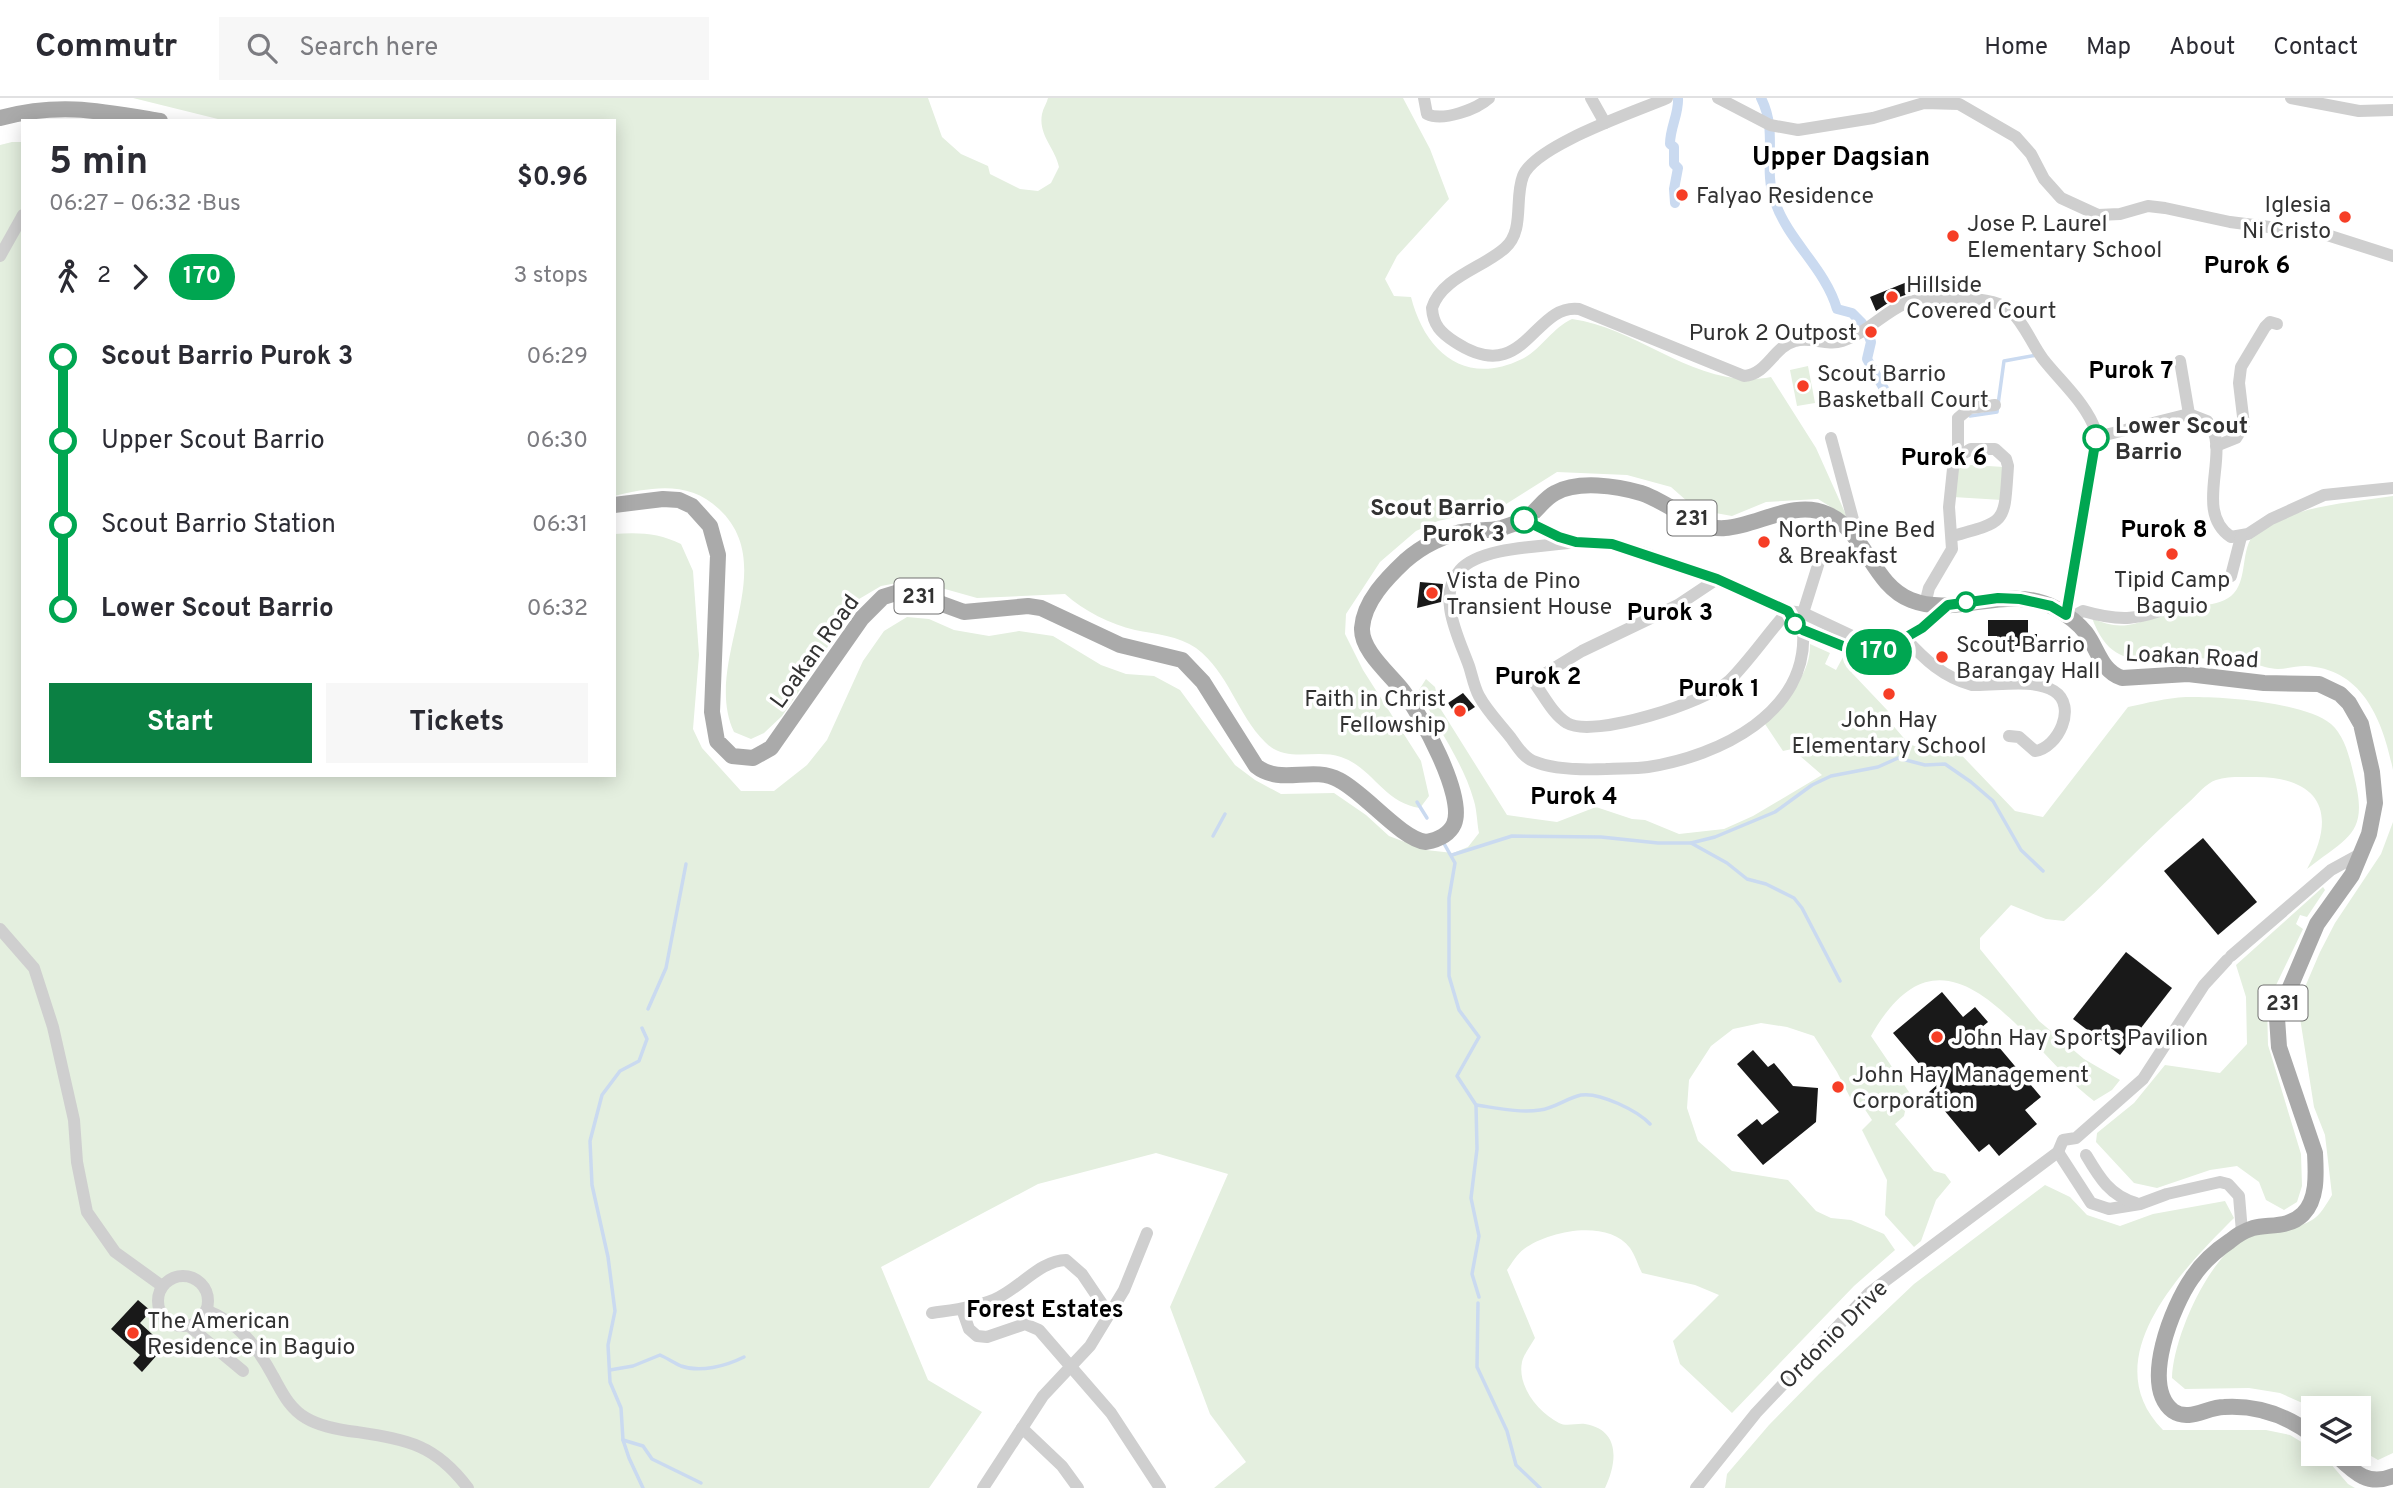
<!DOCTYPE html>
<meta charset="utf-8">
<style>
:root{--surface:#fff;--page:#f7f7f7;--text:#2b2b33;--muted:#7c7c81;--line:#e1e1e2;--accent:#0b8043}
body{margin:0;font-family:Overpass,sans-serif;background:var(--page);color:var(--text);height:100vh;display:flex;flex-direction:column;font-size:26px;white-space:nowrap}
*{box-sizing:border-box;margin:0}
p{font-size:23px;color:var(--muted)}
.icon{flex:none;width:38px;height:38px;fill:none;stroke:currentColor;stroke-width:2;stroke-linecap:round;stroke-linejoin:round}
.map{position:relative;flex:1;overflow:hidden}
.panel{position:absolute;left:21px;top:21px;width:595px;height:658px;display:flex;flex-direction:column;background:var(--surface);border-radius:0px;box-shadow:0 4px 18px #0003}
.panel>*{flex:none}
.badge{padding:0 14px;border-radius:23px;font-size:24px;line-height:46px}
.fabs{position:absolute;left:2301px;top:1298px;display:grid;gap:14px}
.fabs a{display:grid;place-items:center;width:70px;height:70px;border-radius:0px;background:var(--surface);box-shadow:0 4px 18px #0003;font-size:35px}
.map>.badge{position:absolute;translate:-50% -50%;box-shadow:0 0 0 4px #fff}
.legs{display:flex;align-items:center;gap:10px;height:77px;padding:0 28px;font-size:23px}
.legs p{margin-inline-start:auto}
.headline{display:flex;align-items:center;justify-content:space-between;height:119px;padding:0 28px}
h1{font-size:38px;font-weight:700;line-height:52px}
.action{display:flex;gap:14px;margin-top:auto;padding:14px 28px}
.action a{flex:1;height:80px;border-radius:0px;background:var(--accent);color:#fff;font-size:28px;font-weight:700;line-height:80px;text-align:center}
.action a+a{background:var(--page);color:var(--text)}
ul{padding:0 28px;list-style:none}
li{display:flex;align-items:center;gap:24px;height:84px;font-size:26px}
li i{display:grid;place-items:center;width:10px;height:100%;margin:0 9px;background:currentColor}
li i::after{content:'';width:18px;height:18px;margin:-9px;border:5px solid;border-radius:50%;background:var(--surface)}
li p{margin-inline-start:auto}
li:first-child i{background:linear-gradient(#0000 50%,currentColor 0)}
li:last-child i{background:linear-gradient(currentColor 50%,#0000 0)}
header{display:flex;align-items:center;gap:42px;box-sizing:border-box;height:98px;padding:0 35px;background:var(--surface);border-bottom:2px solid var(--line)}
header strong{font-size:33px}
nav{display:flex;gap:38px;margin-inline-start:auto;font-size:24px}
.search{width:490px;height:63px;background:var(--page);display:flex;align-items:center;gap:18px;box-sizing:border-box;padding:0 24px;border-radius:0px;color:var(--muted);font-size:26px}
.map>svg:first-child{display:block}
.green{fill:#e4efdf}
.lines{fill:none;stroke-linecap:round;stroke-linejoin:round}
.stream{stroke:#cadaf0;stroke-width:3.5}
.canal{stroke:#cadaf0;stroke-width:10}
.building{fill:#191919}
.minor{stroke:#cfcfcf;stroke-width:12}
.major{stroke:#aaa;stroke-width:16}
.line-1-casing{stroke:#fff;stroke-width:16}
.line-1{stroke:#00a651;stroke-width:10}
.poi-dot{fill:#f63e26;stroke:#fff;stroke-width:2.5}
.stop-1-dot{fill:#fff;stroke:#00a651;stroke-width:3.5}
.labels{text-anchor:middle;stroke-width:7;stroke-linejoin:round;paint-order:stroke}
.shield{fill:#fff;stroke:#707070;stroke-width:2}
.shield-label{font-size:21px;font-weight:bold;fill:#323232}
.poi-label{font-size:23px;fill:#323232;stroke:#fff;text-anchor:start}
.stop-label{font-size:23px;font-weight:bold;fill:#323232;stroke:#fff;text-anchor:start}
.street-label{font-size:23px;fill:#323232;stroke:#fff}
.neighbourhood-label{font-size:24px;font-weight:bold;fill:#000;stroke:#fff}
.quarter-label{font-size:26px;font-weight:bold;fill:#000;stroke:#fff}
</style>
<header>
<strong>Commutr</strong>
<div class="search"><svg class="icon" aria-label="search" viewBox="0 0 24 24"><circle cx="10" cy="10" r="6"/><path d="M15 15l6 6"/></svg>Search here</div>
<nav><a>Home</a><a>Map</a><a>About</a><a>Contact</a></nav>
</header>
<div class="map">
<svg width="2393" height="1390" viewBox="0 0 2393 1390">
<rect width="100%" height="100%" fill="#fff"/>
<g class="green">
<path d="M133 0H928L942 39 961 56 988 68 990 76 1020 91 1038 93 1051 85 1059 69C1055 50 1038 37 1042 16 1043 10 1047 5 1048 0H1403L1430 51 1449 101 1397 158 1385 181 1394 198 1411 199C1425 254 1465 289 1522 261 1542 251 1552 230 1572 221 1640 230 1698 293 1771 279L1816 350 1847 419 1818 401 1766 404 1732 418 1710 414 1688 404 1671 389 1627 377 1557 374 1503 408 1438 423 1416 433 1380 464 1346 516 1345 536 1363 572 1421 663 1429 698 1420 710C1384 705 1372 669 1341 659 1316 650 1286 666 1265 644 1237 616 1229 575 1196 550 1179 538 1155 536 1135 532 1110 526 1084 513 1065 496L977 500 913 482 881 488 854 504 817 567 782 618 764 635 751 641 734 634C701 564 783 471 719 411 689 382 651 389 614 398V23H226Z"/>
<path d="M12 44H23V677H614V436C639 434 659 435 681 446L693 473 699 557 693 631 702 650 741 693H774L807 667 827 642 863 563 884 533 907 519 929 521 954 532 989 538 1019 533 1053 538 1101 567 1126 576 1154 578 1180 592 1235 667 1255 682 1281 696 1334 695 1366 717 1389 738 1426 752 1453 755 1468 749 1479 735C1477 725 1477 713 1474 703 1463 663 1436 629 1419 592L1426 581 1435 589 1440 610 1507 717 1557 724 1596 709 1632 721 1645 722 1679 736 1724 731 1753 718 1822 677 1792 651 1783 653 1765 626C1783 601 1811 580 1810 546L1830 555 1825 566 1836 572 1843 559 1856 571 1852 575 1888 613 1884 617 1908 645 1931 656 1949 644 2015 713 2043 719 2128 609C2147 605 2166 600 2186 599 2220 598 2305 604 2331 626 2345 638 2350 661 2354 678 2369 736 2349 738 2307 771 2339 714 2319 678 2253 679 2242 679 2227 678 2216 682 2206 685 2196 698 2188 705 2145 743 2107 785 2064 823L2046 821 2011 807 1980 840V851L2039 923 2084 961 2120 982 2112 992 2094 1003C2027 953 1948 801 1871 938L1909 994 1904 1018 1895 1026 1934 1073 1945 1076 1951 1084 1936 1102 1921 1143 1914 1149 1885 1117 1887 1082 1862 1032 1872 1022 1862 1007 1855 1009 1837 974 1814 938 1787 929 1761 925 1733 931 1711 948 1689 982 1687 1010 1698 1043 1732 1073 1788 1082 1816 1113 1831 1120 1851 1122 1884 1136 1895 1152 1854 1188 1732 1315 1680 1266 1673 1243 1719 1197 1695 1187 1642 1175C1638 1167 1635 1157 1630 1150 1608 1121 1550 1132 1524 1151 1517 1156 1512 1165 1507 1172L1535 1240C1531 1247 1524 1256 1522 1264 1517 1288 1538 1314 1559 1325 1566 1329 1577 1325 1585 1326 1621 1332 1617 1365 1605 1390H1214L1246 1364 1210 1316 1170 1209 1228 1076 1156 1055 1038 1086 881 1169 928 1282 982 1314 929 1390H0V47Z"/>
<path d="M1808 268 1815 305 1797 308 1790 272Z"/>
<path d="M1955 366 2004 369 2002 402 1953 399Z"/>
<path d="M2393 398V672C2383 623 2363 570 2305 568 2296 568 2287 571 2278 571 2269 571 2261 567 2252 566 2233 563 2212 560 2193 560 2147 560 2112 575 2092 520 2104 526 2116 529 2128 527 2143 525 2155 517 2169 512 2189 505 2219 512 2234 495 2249 478 2239 445 2259 432 2300 407 2347 405 2393 398Z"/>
<path d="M2393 724V1355L2378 1362 2359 1351V1311H2316L2280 1295 2249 1290 2185 1291 2172 1280C2173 1240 2208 1160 2245 1140 2265 1130 2295 1133 2312 1122 2320 1118 2327 1105 2332 1097L2325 1037 2314 1009 2300 920 2305 889 2320 854 2335 825 2381 756Z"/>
<path d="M2323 789 2325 792 2307 819 2300 817 2296 826 2303 831 2267 906 2268 947 2301 1056 2302 1088 2297 1104 2284 1112 2266 1102 2259 1084 2237 1068 2210 1072 2157 1090 2134 1085 2096 1044 2097 1035 2134 1005 2165 967 2220 975 2247 946 2246 899 2236 867Z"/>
<path d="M2045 1087 2070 1099 2087 1117 2120 1128 2153 1116 2225 1103 2234 1120C2183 1171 2093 1261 2163 1332H2266L2290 1337 2313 1351 2314 1356 2324 1358 2348 1386 2355 1390H1725L1727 1376 1769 1327 1819 1276 1914 1186Z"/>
</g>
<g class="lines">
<g class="stream">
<path d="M1970 318 1997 314 2004 263 2037 257"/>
<path d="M1417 704 1427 720"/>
<path d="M1213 738 1225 716"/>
<path d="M1442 742 1455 765 1449 800V878L1459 912 1479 939 1457 978 1476 1007 1477 1051 1471 1100 1479 1138 1472 1176 1479 1199"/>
<path d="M1691 745 1727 765 1747 781 1766 786 1794 800 1802 810 1840 883"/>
<path d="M1452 757 1512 738 1601 739 1658 745H1691L1715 739 1775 714 1812 687 1831 678 1878 669 1898 660 1925 667 1945 666 1971 684 1993 703 2021 752 2043 773"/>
<path d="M648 911 666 870 686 766"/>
<path d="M642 930 647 941 639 963 620 973 602 997 590 1043 592 1087 608 1159 615 1213 608 1247 610 1284 621 1310 623 1342 629 1360 643 1390"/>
<path d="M1476 1007C1497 1010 1519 1015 1540 1012 1555 1010 1567 1000 1581 997 1600 994 1638 1013 1650 1026"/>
<path d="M1478 1205 1477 1269 1507 1333 1516 1367 1540 1390"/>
<path d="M610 1272 633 1268 660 1257C667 1260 674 1265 681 1268 700 1275 726 1268 744 1259"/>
<path d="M623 1342 643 1348 652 1361 701 1385"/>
</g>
<g class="canal">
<path d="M1761 0C1779 35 1762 69 1775 104 1789 144 1825 170 1837 211L1852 215 1862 225"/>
<path d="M1675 105 1674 91 1678 70 1674 66V49L1670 46C1670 29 1679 16 1678 0"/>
<path d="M1867 233 1871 244 1867 261 1887 296"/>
</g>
</g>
<g class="building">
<path d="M1907 184 1911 195 1894 201 1876 213 1870 199Z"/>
<path d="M1420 484 1443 486 1441 504 1417 510Z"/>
<path d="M1988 522H2028V536H2037V548H1997V538H1988Z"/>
<path d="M1463 595 1475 609 1458 620 1448 605Z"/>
<path d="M2203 740 2257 804 2218 837 2164 773Z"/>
<path d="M2126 854 2172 890 2120 957 2073 921Z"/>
<path d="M1942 894 1963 919 1975 909 1988 924 1982 929 2041 999 2025 1012 2037 1026 1999 1058 1989 1046 1979 1054 1929 994 1937 987 1893 935Z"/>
<path d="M1753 952 1768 969 1774 965 1793 988 1818 990 1816 1024 1763 1067 1737 1037 1757 1021 1762 1027 1779 1014 1737 966Z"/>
<path d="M138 1202 151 1213 140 1225 165 1248 142 1274 133 1265 140 1257 111 1231Z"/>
</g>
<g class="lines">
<g class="minor">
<path d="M1424 0 1427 16C1443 24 1477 11 1489 0"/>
<path d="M1591 0 1605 25"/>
<path d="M1667 0C1635 14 1535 47 1523 78 1514 101 1525 132 1505 150 1483 170 1442 179 1432 210 1433 227 1441 235 1455 244 1525 290 1533 205 1579 211L1744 278C1768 276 1773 249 1795 243 1809 238 1827 248 1842 243 1867 235 1883 215 1906 205 1927 197 1994 197 2010 212 2025 226 2031 245 2043 261 2061 284 2087 306 2096 334L2066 517"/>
<path d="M1718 0 1770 27 1798 32 1873 20 1924 5 1959 6 2016 39 2031 56 2044 81 2061 100 2098 117 2120 116 2148 108 2165 110 2230 124 2324 136 2393 158"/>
<path d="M2291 0 2359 13 2393 12"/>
<path d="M0 158 23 117"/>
<path d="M2180 263 2189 316"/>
<path d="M2097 339 2189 316 2207 323C2234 351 2191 412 2231 439L2248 436 2271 421 2324 397 2393 390"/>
<path d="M1831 340 1858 440"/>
<path d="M2216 348 2236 340 2244 327 2239 285 2241 269 2265 229 2270 224 2277 226"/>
<path d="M1958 356V320L1970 310 1995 307"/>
<path d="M1524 422 1559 439 1576 444 1612 446 1641 454 1717 481 1788 513 1803 515 1869 546 1889 549"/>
<path d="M1576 444C1544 449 1482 448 1460 472 1436 498 1459 540 1469 568 1472 577 1474 589 1479 598 1487 613 1500 626 1511 640 1517 648 1523 659 1533 663 1554 672 1583 672 1606 671 1620 670 1634 671 1648 669 1719 658 1809 615 1803 532"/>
<path d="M2231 478 2241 439"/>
<path d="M1717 481 1678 507 1582 553 1533 583C1543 596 1553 617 1567 625 1593 641 1706 604 1729 583 1750 562 1768 535 1788 513"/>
<path d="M1925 506 1929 490 1952 451 1949 409 1954 361 1971 351H1995L2006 361 2008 368C2004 425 2008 423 1953 438"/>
<path d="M1788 513C1797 531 1806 533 1825 541 1836 546 1848 553 1860 555 1889 561 1929 525 1948 507"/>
<path d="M1803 515 1819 464"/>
<path d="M2070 520 2083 513C2121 524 2139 522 2176 507"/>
<path d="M1905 540C1925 562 1943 579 1972 587 1996 588 2033 580 2054 593 2078 608 2058 650 2035 653L2019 639 2009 638"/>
<path d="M0 831 34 870 53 929 74 1022 77 1064 87 1114 115 1154 162 1188"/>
<path d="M2231 858 2331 772 2362 755"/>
<path d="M2058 1054 2091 1105 2109 1111 2140 1106 2167 1096 2220 1084 2228 1086 2239 1098 2242 1134"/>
<path d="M2086 1057C2099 1079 2110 1098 2136 1105"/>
<circle cx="183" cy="1203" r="25"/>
<path d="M962 1211 969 1231 977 1238 987 1239 1025 1226 1039 1232 1111 1315 1160 1390"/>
<path d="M206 1212C239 1225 257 1248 273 1278 282 1294 289 1310 306 1320 321 1329 340 1332 357 1334 408 1342 435 1346 468 1390"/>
<path d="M932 1215C952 1212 974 1210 993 1202 1017 1193 1040 1162 1066 1162L1082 1176 1109 1216"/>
<path d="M189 1228 243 1273"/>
<path d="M1022 1330 1062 1368 1078 1390"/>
<path d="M983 1390 1043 1298 1090 1248 1124 1192 1147 1135"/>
<path d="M1696 1390 1756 1315 1869 1195 2058 1054 2063 1042 2076 1040 2143 981 2204 887 2227 862"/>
</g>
<g class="major">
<path d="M0 20C60 4 101 13 160 23"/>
<path d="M614 407 663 401 679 402 692 408 710 428 718 457 712 614 717 643 732 658 753 660 771 650 862 520 883 499 896 495H912L964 514 1028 508 1041 510 1120 547 1182 562 1203 584 1256 668C1281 688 1312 667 1339 682 1365 695 1401 741 1426 744 1437 742 1449 737 1454 726 1466 698 1420 616 1403 593 1390 576 1361 553 1362 530 1364 503 1387 480 1405 463 1422 448 1445 436 1468 433 1479 432 1491 433 1502 430 1509 427 1518 425 1524 422 1536 415 1543 401 1555 395 1578 382 1617 388 1641 395 1667 403 1699 433 1725 430 1758 428 1794 401 1827 416 1866 433 1872 487 1911 502 1956 520 2007 485 2055 510 2066 516 2078 525 2086 535 2098 551 2101 573 2122 580L2188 576 2264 585 2319 586 2340 596 2349 605 2361 626 2372 674 2375 705 2369 736 2352 777 2317 826 2277 920 2279 949 2315 1055C2316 1075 2318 1101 2303 1116 2289 1130 2270 1126 2253 1130 2244 1133 2237 1137 2230 1143 2215 1153 2202 1165 2192 1180 2173 1207 2140 1287 2173 1313 2189 1324 2207 1309 2224 1309 2257 1307 2288 1318 2314 1338"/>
<path d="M2335 1356C2353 1373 2367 1389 2393 1378"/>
</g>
</g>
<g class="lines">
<defs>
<path id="line-1" d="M1524 422 1559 439 1576 444 1612 446 1717 481 1788 513 1795 526 1803 532 1860 555 1878 554 1889 549 1922 530 1948 507 1998 500 2020 501 2051 508 2066 517 2096 340"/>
</defs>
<use href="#line-1" class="line-1-casing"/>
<use href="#line-1" class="line-1"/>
</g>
<g class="poi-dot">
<circle cx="1682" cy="97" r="7"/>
<circle cx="2345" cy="119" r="7"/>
<circle cx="1953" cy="138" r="7"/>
<circle cx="1892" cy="199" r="7"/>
<circle cx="1871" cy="234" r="7"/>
<circle cx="1803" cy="288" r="7"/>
<circle cx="1764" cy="444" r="7"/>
<circle cx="2172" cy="456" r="7"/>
<circle cx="1432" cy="495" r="7"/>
<circle cx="1942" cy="559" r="7"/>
<circle cx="1889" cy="596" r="7"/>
<circle cx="1460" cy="613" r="7"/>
<circle cx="1937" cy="939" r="7"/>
<circle cx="1838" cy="989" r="7"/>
<circle cx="133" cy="1235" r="7"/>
</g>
<g class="stop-1-dot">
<circle cx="2096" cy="340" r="12"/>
<circle cx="1524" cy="422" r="12"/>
<circle cx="1966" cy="504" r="9"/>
<circle cx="1795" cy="526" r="9"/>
</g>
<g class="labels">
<g class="shield">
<rect x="1667.5" y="402.5" width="49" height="35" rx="5"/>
<rect x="894.5" y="480.5" width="49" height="35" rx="5"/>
<rect x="2258.5" y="887.5" width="49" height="35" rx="5"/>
</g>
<g class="shield-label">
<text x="1692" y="427">231</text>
<text x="919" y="505">231</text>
<text x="2283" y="912">231</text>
</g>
<g class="poi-label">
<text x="1696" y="105">Falyao Residence</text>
<text x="2331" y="114" text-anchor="end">Iglesia<tspan x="2331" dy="26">Ni Cristo</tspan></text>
<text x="1967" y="133">Jose P. Laurel<tspan x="1967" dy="26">Elementary School</tspan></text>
<text x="1906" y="194">Hillside<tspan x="1906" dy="26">Covered Court</tspan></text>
<text x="1857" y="242" text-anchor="end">Purok 2 Outpost</text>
<text x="1817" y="283">Scout Barrio<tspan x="1817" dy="26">Basketball Court</tspan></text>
<text x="1778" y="439">North Pine Bed<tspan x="1778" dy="26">&amp; Breakfast</tspan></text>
<text x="2172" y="489" text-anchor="middle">Tipid Camp<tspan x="2172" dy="26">Baguio</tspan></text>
<text x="1446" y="490">Vista de Pino<tspan x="1446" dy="26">Transient House</tspan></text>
<text x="1956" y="554">Scout Barrio<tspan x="1956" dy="26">Barangay Hall</tspan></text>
<text x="1446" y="608" text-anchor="end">Faith in Christ<tspan x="1446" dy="26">Fellowship</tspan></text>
<text x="1889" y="629" text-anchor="middle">John Hay<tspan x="1889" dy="26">Elementary School</tspan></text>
<text x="1951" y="947">John Hay Sports Pavilion</text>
<text x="1852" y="984">John Hay Management<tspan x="1852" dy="26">Corporation</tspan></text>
<text x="147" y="1230">The American<tspan x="147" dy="26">Residence in Baguio</tspan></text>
</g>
<g class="stop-label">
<text x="2115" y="335">Lower Scout<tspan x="2115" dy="26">Barrio</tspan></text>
<text x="1505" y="417" text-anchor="end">Scout Barrio<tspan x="1505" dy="26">Purok 3</tspan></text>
</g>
<g class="street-label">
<text transform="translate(814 553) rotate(-54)" y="8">Loakan Road</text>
<text transform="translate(2192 558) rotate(3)" y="8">Loakan Road</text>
<text transform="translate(1833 1236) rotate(-45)" y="8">Ordonio Drive</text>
</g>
<g class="neighbourhood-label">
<text x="2247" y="175">Purok 6</text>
<text x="2131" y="280">Purok 7</text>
<text x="1944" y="367">Purok 6</text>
<text x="2164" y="439">Purok 8</text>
<text x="1670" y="522">Purok 3</text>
<text x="1538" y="586">Purok 2</text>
<text x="1719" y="598">Purok 1</text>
<text x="1574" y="706">Purok 4</text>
<text x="1045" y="1219">Forest Estates</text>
</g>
<g class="quarter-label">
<text x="1841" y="67">Upper Dagsian</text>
</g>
</g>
</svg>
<div class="fabs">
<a><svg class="icon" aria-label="layers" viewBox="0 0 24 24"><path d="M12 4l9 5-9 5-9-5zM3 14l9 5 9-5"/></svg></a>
</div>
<b class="badge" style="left:1879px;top:554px;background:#00a651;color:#fff">170</b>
<section class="panel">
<div class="headline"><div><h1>5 min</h1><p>06:27 – 06:32 · Bus</p></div><b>$0.96</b></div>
<div class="legs"><svg class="icon" aria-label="walk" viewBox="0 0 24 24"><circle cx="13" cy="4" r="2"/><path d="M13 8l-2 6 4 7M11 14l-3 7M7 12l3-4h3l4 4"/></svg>2<svg class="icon" aria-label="forward" viewBox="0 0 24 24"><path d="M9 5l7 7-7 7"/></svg><b class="badge" style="background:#00a651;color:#fff">170</b><p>3 stops</p></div>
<ul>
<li><i style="color:#00a651"></i><b>Scout Barrio Purok 3</b><p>06:29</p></li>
<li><i style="color:#00a651"></i><span>Upper Scout Barrio</span><p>06:30</p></li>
<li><i style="color:#00a651"></i><span>Scout Barrio Station</span><p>06:31</p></li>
<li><i style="color:#00a651"></i><b>Lower Scout Barrio</b><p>06:32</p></li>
</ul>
<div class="action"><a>Start</a><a>Tickets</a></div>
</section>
</div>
